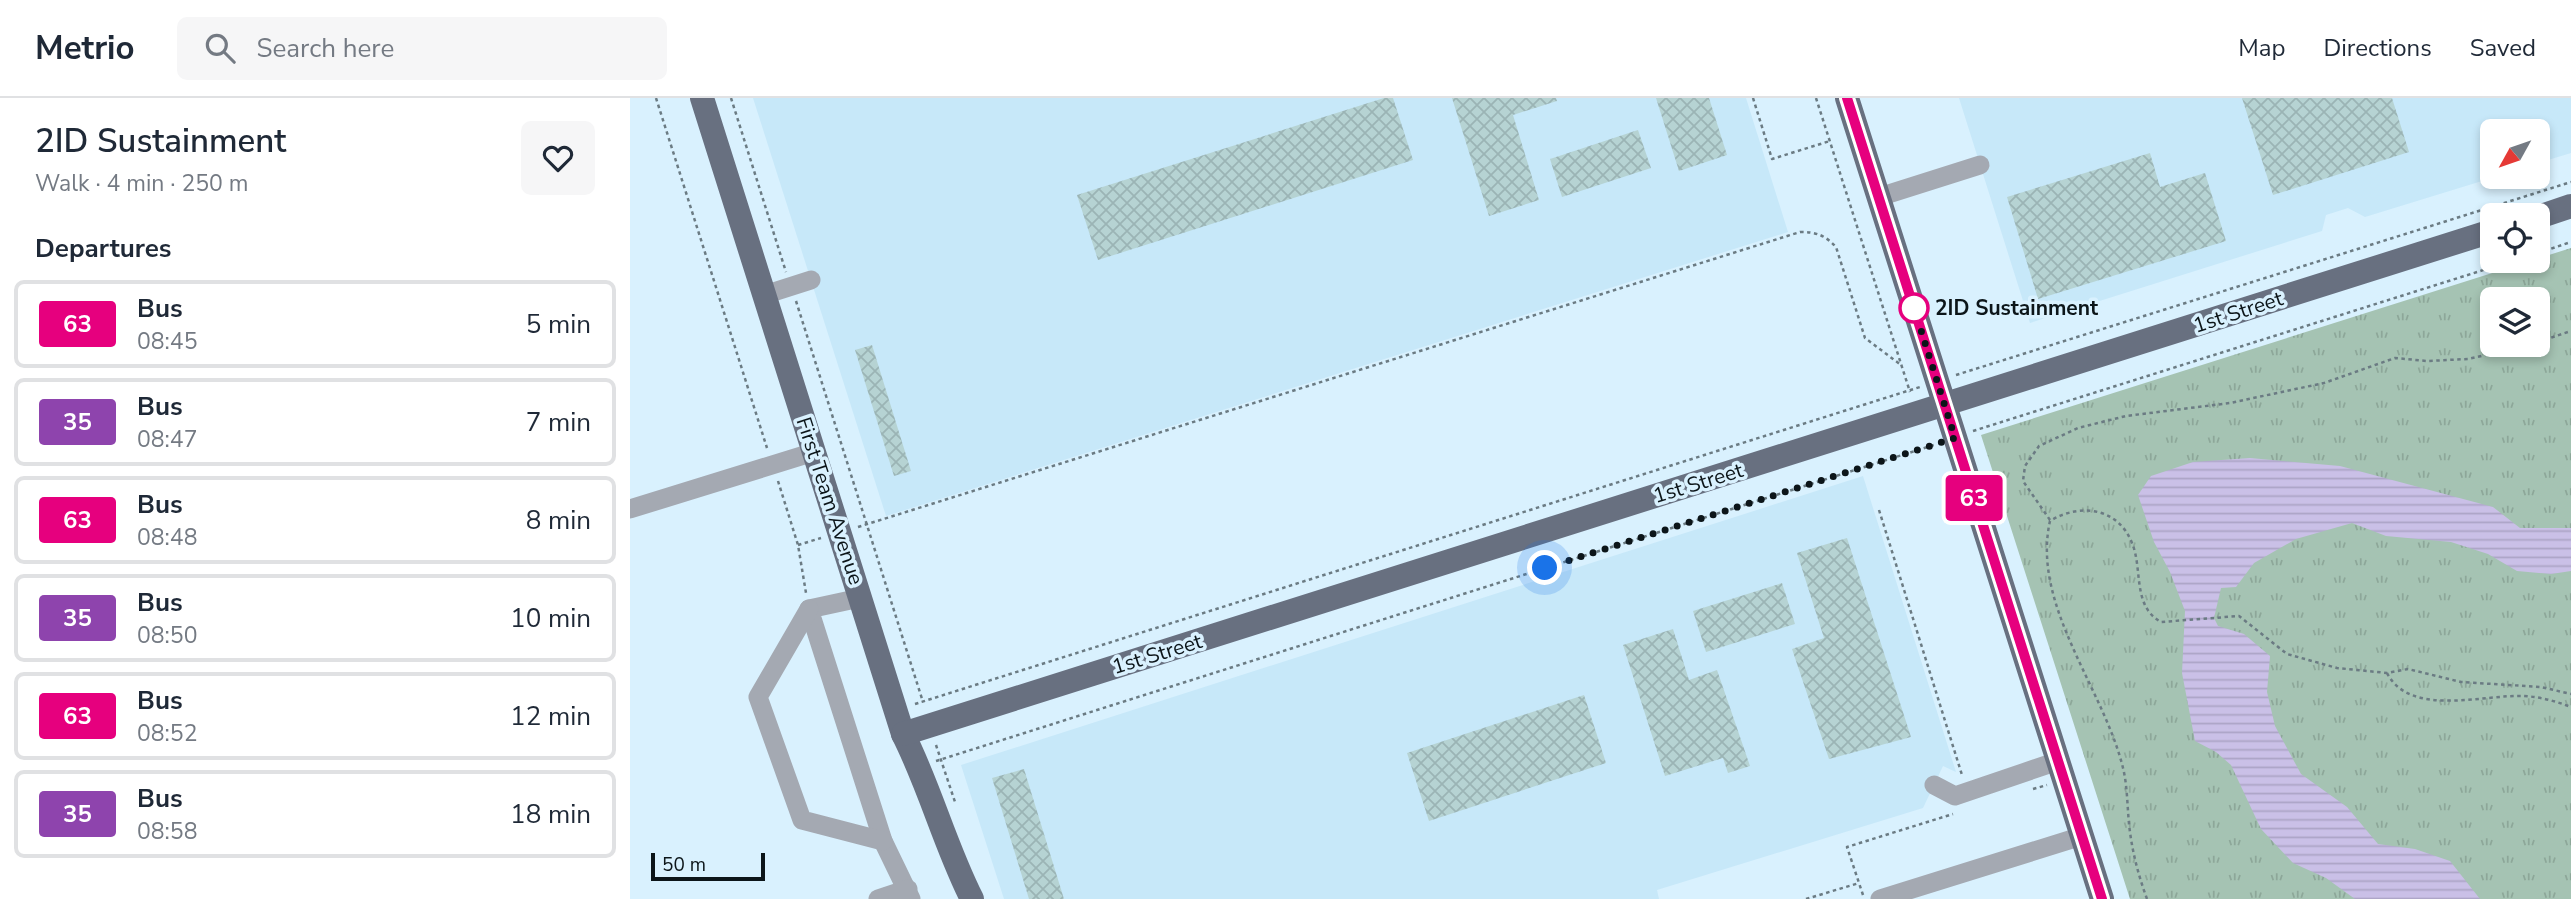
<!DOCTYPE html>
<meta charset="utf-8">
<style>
:root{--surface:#fff;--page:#f6f6f7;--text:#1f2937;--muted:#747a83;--line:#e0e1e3}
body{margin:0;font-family:"Nunito Sans",sans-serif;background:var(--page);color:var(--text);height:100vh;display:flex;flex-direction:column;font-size:26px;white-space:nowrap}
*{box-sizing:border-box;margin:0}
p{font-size:23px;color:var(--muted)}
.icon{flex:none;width:38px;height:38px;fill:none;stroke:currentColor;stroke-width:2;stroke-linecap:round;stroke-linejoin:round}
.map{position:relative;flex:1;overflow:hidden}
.details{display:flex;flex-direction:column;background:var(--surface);width:630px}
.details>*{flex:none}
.badge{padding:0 14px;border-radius:5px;font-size:24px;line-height:46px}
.needle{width:46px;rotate:230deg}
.controls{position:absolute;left:1850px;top:21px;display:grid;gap:14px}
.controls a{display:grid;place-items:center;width:70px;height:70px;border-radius:10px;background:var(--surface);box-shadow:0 4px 10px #0003;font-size:35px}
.scale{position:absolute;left:21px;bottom:18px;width:114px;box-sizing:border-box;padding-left:7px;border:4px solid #0c1519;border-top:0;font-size:19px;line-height:24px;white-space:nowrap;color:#0c1519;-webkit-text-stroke:5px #d9f1fe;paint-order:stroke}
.you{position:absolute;width:35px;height:35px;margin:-18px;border:5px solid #fff;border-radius:50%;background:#1a73e8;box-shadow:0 0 0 10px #1a73e833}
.map>.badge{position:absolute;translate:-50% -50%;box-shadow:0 0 0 4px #fff}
h2{padding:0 35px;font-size:26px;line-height:63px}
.round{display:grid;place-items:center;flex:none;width:74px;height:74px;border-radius:10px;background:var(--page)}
.headline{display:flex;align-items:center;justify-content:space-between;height:119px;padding:0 35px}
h1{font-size:33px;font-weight:600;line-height:52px}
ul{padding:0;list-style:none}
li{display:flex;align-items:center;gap:21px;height:88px;margin:0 14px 10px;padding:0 21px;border:4px solid var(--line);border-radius:10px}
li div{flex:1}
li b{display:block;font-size:26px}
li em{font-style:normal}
li .badge{min-width:77px;font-weight:700;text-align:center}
header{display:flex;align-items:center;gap:42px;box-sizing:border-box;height:98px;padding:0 35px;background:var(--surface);border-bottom:2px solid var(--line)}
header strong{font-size:33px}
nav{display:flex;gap:38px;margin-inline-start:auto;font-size:24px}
.search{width:490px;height:63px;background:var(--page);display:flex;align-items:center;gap:18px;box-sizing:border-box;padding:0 24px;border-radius:10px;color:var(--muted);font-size:26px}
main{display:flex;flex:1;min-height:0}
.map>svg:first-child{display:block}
.built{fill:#c7e8f9}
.grass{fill:url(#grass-tufts);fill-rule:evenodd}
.water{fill:url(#water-rules)}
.building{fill:url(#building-cross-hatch)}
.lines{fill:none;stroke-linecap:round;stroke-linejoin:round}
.path{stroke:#6b7b83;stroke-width:2.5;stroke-dasharray:3.5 3.5;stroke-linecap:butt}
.minor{stroke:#a4a9b2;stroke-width:19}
.major{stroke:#687080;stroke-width:24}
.line-casing{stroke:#fff;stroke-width:16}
.line{stroke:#e6007e;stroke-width:10}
.walk{stroke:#0c1519;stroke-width:7;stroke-dasharray:0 12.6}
.stop-dot{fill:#fff;stroke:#e6007e;stroke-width:3.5}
.labels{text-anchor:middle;stroke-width:7;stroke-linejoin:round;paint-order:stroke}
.stop-label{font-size:21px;font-weight:bold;fill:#0c1519;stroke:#d9f1fe;text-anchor:start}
.street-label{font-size:21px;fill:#0c1519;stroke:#d9f1fe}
</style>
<header>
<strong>Metrio</strong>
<div class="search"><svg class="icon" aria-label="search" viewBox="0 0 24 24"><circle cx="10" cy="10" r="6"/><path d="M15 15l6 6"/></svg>Search here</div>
<nav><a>Map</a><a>Directions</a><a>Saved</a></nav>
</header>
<main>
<section class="details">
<div class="headline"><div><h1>2ID Sustainment</h1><p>Walk · 4 min · 250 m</p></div><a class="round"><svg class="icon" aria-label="heart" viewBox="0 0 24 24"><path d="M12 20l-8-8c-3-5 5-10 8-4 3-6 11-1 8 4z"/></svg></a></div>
<h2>Departures</h2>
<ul>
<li><span class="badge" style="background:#e6007e;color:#fff">63</span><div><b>Bus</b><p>08:45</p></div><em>5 min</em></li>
<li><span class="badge" style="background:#8e44ad;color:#fff">35</span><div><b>Bus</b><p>08:47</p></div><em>7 min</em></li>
<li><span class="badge" style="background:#e6007e;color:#fff">63</span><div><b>Bus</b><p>08:48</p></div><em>8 min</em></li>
<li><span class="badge" style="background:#8e44ad;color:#fff">35</span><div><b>Bus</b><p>08:50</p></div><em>10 min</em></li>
<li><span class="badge" style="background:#e6007e;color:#fff">63</span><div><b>Bus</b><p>08:52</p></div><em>12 min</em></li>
<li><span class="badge" style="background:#8e44ad;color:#fff">35</span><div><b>Bus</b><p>08:58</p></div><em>18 min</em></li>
</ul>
</section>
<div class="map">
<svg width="1941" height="801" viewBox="0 0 1941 801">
<defs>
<pattern id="grass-tufts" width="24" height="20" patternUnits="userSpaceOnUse" patternTransform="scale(1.75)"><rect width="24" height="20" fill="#a5c3b3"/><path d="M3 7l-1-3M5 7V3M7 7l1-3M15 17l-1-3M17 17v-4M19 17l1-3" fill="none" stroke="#8da799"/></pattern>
<pattern id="water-rules" width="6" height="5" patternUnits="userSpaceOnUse" patternTransform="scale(1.75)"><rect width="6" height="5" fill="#cac0e7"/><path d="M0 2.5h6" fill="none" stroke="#aca4c6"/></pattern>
<pattern id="building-cross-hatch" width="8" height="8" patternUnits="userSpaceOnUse" patternTransform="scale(1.75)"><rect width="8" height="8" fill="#b6d3d3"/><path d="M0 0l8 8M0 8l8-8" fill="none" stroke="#9bb4b5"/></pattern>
</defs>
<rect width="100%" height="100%" fill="#d9f1fe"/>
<g class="built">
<path d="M123 0H1116L1158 134 256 418Z"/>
<path d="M1329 0H1941V55L1908 65V33H1862V79H1865L1735 119 1718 110 1696 117 1692 133 1400 225Z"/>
<path d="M1233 378 1326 674 1313 668 1293 710 1027 792 1029 801H374L331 667Z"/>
</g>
<path class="grass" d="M1941 150V801H1500L1351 337ZM1862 201H1908V247H1862Z"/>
<path class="water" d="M1620 360 1710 368 1863 409 1890 430H1941V473L1921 476 1887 473 1858 456 1821 444 1756 438 1722 425 1666 441 1624 465 1606 489 1591 490 1584 520 1588 528 1614 536 1640 558 1637 594 1645 628 1671 676 1717 709 1748 746 1785 751 1820 763 1850 801H1725L1696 780 1663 765 1631 731 1601 667 1586 654 1565 643 1552 575 1555 513 1540 474 1524 444 1508 397 1521 378 1563 364Z"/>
<g class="building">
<path d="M754 0H763L783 62 468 162 447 97Z"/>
<path d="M822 0H926L927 3 883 17 909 102 859 118Z"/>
<path d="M1026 0H1079L1097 57 1049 73Z"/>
<path d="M1612 0H1762L1779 54 1643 97Z"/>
<path d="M1008 32 1021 70 932 99 920 61Z"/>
<path d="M1520 55 1530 89 1575 75 1596 143 1408 201 1377 99Z"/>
<path d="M242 247 281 373 264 378 225 252Z"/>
<path d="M1217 440 1281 639 1199 661 1162 551 1194 540 1167 455Z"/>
<path d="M1152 485 1165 526 1076 554 1063 513Z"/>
<path d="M1043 531 1059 582 1087 572 1120 668 1098 675 1093 660 1035 678 993 547Z"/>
<path d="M954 597 976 665 799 723 777 655Z"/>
<path d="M394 671 434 801H399L362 680Z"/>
</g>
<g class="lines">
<g class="path">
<path d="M26 0 137 350"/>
<path d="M101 0 156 174"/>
<path d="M1123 0 1142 61 1200 43"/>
<path d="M1186 0 1280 294"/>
<path d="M1908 155 1941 144"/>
<path d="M166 203 293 604"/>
<path d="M1908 244 1941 233"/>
<path d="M1326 277 1941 84"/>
<path d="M1343 333 1882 163"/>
<path d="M148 383 168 447 176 495"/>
<path d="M1249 412 1332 677"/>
<path d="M1420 422 1393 383 1395 368 1409 348 1448 330 1496 318 1600 305 1694 285 1765 260 1797 263 1838 261 1899 247"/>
<path d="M228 429 1170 134C1186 134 1195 137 1206 149L1235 240 1271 267"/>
<path d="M168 447 191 440"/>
<path d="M1757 575C1780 620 1855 596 1894 598 1911 599 1925 603 1941 609"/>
<path d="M285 606 1290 289"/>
<path d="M306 647 325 704"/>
<path d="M306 663 1307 346"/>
<path d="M1403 691 1417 687"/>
<path d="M1233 797 1217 749 1323 716"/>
<path d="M1176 801 1229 785"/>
<path d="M1517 801C1509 779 1503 757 1500 734 1497 713 1498 690 1493 670 1474 591 1401 507 1420 423 1449 405 1488 409 1502 445 1513 471 1502 508 1531 524L1609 518 1657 556 1707 570 1757 575 1778 571 1831 584 1911 589 1941 596"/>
</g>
<g class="minor">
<path d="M1249 99 1350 67"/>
<path d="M134 197 181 182"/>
<path d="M0 411 184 354"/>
<path d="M230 500 179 511 253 743 281 801"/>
<path d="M179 511 128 599 172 722 253 743"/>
<path d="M1304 687 1325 698 1428 663"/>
<path d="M248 801 278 791"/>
<path d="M1250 801 1452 738"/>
</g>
<g class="major">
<path d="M72 0 273 636C300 689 315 748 342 801"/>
<path d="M1217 0 1472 801"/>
<path d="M1908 119 1941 108"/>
<path d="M273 636 1862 133"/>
</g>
</g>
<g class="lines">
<defs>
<path id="line" d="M1217 0 1472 801"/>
</defs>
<use href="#line" class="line-casing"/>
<use href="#line" class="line"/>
<path class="walk" d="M915 470 1325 340 1284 210"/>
</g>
<circle class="stop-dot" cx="1284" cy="210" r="14"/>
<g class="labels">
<g class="stop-label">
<text x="1305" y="217">2ID Sustainment</text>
</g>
<g class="street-label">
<text transform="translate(1608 214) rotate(-18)" y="7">1st Street</text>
<text transform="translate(1068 385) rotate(-17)" y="7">1st Street</text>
<text transform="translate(200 403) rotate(72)" y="7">First Team Avenue</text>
<text transform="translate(527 556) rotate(-17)" y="7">1st Street</text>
</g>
</g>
</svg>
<div class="controls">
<a><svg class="needle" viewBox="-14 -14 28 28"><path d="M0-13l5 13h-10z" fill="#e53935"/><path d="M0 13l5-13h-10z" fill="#747a83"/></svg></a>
<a><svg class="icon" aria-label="locate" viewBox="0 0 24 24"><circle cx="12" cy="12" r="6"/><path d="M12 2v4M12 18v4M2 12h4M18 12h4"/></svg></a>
<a><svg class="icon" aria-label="layers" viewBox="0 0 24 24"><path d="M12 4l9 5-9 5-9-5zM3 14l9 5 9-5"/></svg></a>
</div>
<div class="scale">50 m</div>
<div class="you" style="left:915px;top:470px"></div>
<b class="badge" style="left:1344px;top:400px;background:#e6007e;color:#fff">63</b>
</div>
</main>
